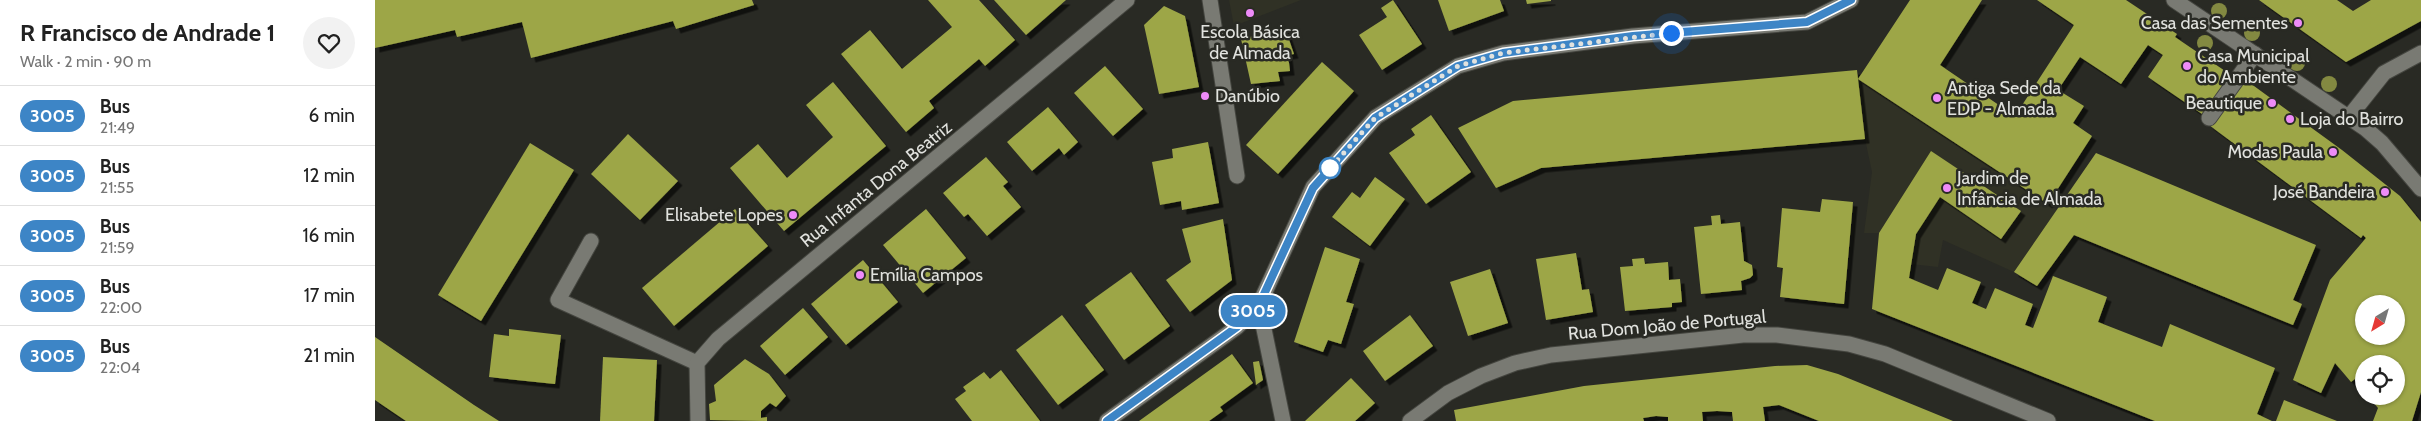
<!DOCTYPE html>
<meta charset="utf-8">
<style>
:root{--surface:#fff;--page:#f2f2f2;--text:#222;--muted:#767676;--line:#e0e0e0}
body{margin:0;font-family:Cabin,sans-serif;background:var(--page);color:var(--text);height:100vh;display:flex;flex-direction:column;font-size:19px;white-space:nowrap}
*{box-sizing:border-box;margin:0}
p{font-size:16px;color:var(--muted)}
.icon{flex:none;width:28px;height:28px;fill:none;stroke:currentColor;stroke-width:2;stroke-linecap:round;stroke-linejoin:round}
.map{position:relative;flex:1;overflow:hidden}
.sheet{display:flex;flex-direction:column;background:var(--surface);width:375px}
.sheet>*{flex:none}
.badge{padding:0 10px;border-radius:16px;font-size:18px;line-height:32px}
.needle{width:32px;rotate:217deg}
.tools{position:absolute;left:1980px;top:295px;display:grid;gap:10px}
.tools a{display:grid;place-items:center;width:50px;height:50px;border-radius:50%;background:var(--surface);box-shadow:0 1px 4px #0004;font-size:25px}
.you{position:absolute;width:25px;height:25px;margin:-12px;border:4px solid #fff;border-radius:50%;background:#1a73e8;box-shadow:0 0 0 8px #1a73e833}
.map>.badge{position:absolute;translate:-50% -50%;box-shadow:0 0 0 2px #fff}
.round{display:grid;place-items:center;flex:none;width:52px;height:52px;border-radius:26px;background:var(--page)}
.headline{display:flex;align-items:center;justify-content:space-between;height:85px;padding:0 20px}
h1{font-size:24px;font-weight:700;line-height:38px}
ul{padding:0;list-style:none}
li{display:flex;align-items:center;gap:15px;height:60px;padding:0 20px;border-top:1px solid var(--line)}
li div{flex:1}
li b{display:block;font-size:19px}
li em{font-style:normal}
li .badge{min-width:55px;font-weight:700;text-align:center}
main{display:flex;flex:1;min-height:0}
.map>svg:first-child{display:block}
.built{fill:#303125}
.building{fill:#9da647;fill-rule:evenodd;filter:url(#shadow)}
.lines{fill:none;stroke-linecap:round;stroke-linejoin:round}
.minor-casing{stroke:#44453f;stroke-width:17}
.minor{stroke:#797a73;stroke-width:15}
.tree{fill:#838941}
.line-casing{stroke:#fff;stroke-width:11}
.line{stroke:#3d85c6;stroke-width:8}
.walk{stroke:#e1e2de;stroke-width:5;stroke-dasharray:0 9}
.poi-dot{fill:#ee8bf8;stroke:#292a24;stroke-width:2}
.stop-dot{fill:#fff;stroke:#3d85c6;stroke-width:2.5}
.labels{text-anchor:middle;stroke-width:5;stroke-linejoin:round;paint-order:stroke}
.poi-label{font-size:18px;fill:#e1e2de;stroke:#292a24;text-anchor:start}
.street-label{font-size:18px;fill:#e1e2de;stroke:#292a24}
</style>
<main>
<section class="sheet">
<div class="headline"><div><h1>R Francisco de Andrade 1</h1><p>Walk · 2 min · 90 m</p></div><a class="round"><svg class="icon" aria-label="heart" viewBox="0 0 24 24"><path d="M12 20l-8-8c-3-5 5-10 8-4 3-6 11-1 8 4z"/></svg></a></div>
<ul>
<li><span class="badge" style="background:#3d85c6;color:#fff">3005</span><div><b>Bus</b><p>21:49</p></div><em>6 min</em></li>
<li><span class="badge" style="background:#3d85c6;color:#fff">3005</span><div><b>Bus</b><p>21:55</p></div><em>12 min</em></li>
<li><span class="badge" style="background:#3d85c6;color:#fff">3005</span><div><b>Bus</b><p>21:59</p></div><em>16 min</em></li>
<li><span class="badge" style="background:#3d85c6;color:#fff">3005</span><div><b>Bus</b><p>22:00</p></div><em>17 min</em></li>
<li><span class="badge" style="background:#3d85c6;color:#fff">3005</span><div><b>Bus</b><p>22:04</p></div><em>21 min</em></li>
</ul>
</section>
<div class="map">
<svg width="2046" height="421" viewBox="0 0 2046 421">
<defs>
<filter id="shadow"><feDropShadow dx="4.5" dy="4.5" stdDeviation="0" flood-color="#0009"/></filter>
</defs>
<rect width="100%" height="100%" fill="#292a24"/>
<g class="built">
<path d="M854 0H926L859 26Z"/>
<path d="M1483 79 1682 210 1639 272 1568 240 1563 267 1536 264 1504 233H1489L1497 172 1490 139Z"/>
</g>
<g class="building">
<path d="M0 0H377L379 5 301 29 298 21 156 58 147 22 82 37 80 30 0 48Z"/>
<path d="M553 0H604L640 40 610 66 604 59 554 101 559 108 531 132 466 54 495 30 527 69 577 27Z"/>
<path d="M619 0H691L651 35Z"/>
<path d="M1018 0 1047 44 1007 70 984 35 1012 17 1006 8Z"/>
<path d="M1063 0H1125L1129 11 1074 31Z"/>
<path d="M1151 0H1176V1L1152 4Z"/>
<path d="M1535 0H1607L1565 65 1640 116 1699 25 1662 0H1751L1802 34 1800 37 1859 77 1830 116 1773 77 1788 55 1773 45 1746 84 1705 57 1683 90 1709 106 1698 123 1717 136 1673 204 1483 79 1490 139 1166 168 1121 188 1083 128 1138 101 1482 70 1483 79Z"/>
<path d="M1884 0H1962L1978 11 1996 0H2046V21L1971 62Z"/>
<path d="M789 6 810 16 824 87 784 94 769 25Z"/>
<path d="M910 28 919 54 913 55 915 71 903 72 905 81 876 84 866 39Z"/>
<path d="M947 62 979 91 903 174 871 145Z"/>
<path d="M730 66 768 109 738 136 699 93Z"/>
<path d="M1868 78 1967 150 2025 196 2046 222V392L2037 421H1998L2003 408 1993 396H2021V364H1989V372L1976 382 1960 363 1946 393 1918 380 1955 280 1991 238 1988 235 1986 238 1834 125ZM1989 304H2021V336H1989Z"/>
<path d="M458 82 511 146 409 231 355 168 383 144 412 178 458 137 431 105Z"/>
<path d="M673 107 703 142 689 155 684 148 657 171 632 142Z"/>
<path d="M1056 115 1096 172 1051 204 1014 153 1040 135 1036 129Z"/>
<path d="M253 134 303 181 265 220 216 174Z"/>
<path d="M833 142 844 203 807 210 806 201 785 205 777 162 798 158 797 149Z"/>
<path d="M155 143 199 170 106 321 63 295Z"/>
<path d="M1556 151 1646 211 1626 239 1565 197 1541 234 1534 278 1563 290 1572 268 1606 282 1597 303 1611 309 1620 288 1658 304 1650 325 1658 328 1678 276 1732 297 1723 322 1787 347 1795 324 1900 368 1882 414 1897 421H1780L1497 309 1504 233Z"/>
<path d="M1721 153 1941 245 1918 300 1927 304 1918 325 1699 235 1662 286 1639 272Z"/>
<path d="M611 157 633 182 628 186 646 207 612 236 593 214 589 217 568 193Z"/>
<path d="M1000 177 1030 199 995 246 957 217 977 192 985 198Z"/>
<path d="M1447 199 1478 202 1469 304 1405 297 1408 268 1402 267 1407 208 1445 212Z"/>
<path d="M360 209 393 246 299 326 267 288Z"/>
<path d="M551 209 591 258 548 293 508 245Z"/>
<path d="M1345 215 1346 224 1365 222 1369 261 1377 265 1378 275 1375 278 1366 281 1367 290 1326 294 1319 227 1337 225 1336 216Z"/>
<path d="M848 219 857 280 815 312 791 280 816 262 807 229Z"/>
<path d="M950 247 985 259 971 302 979 304 966 344 953 340 948 352 919 342Z"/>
<path d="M1201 253 1207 290 1214 289 1218 312 1171 320 1161 259Z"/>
<path d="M1269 258 1270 264 1293 262 1294 280 1305 279 1307 302 1297 303V307L1250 311 1245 267 1258 266 1257 259Z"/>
<path d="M488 260 523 302 471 345 436 304Z"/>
<path d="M1115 269 1133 323 1093 336 1075 282Z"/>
<path d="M756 272 795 326 749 360 710 305Z"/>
<path d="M428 308 453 337 410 375 385 346Z"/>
<path d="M687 315 729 370 683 405 641 350Z"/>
<path d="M1035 315 1058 346 1010 381 988 351Z"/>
<path d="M134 329 186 335 180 384 114 377 119 334 134 336Z"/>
<path d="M0 337 99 405 124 421H31L0 400Z"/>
<path d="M857 354 878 383 845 407 848 411 834 421H764Z"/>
<path d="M228 357 282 360 279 421H225Z"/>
<path d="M370 359 394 374 411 396 401 407 395 403 386 411V418L392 417V421L335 420 334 404 341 401 339 385Z"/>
<path d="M884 361 888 380 881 385 878 362Z"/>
<path d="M1432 365 1463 374 1578 421H1444L1404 405 1388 407 1390 421H1358L1357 412 1342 411 1327 412 1328 421H1293V417L1281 416 1268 418 1269 421H1081L1079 410 1209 386 1400 366Z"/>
<path d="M626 370 665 421H597L580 399 591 391 588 387 609 372 615 379Z"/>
<path d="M976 378 1000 403 980 421H930Z"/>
<path d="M1909 400 1962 421H1901Z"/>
</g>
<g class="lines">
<defs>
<g id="minor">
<path d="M835 0 862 176"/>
<path d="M1799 0 1991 129 2007 143 2046 189"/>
<path d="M1974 117 2009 73 2046 53"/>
<path d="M1834 118 1880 54"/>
<path d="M216 241 183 300 322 363"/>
<path d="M884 305 908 421"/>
<path d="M323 421 322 363 343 339 752 0"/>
<path d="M732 421 862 327 884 305 938 187 1001 117 1083 66 1128 53 1258 36 1432 22 1476 0"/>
<path d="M1035 421 1073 393 1106 376 1140 363 1176 355 1368 335H1402L1474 344 1510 354 1673 421"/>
</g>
</defs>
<use href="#minor" class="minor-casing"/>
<use href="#minor" class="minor"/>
</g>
<g class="tree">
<circle cx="1844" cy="11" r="8"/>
<circle cx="1877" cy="33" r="8"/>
<circle cx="1830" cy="43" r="8"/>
<circle cx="1922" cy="63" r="8"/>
<circle cx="1954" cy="84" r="8"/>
</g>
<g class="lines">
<defs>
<path id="line" d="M732 421 862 327 884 305 938 188 1000 118 1083 66 1128 53 1258 36 1432 22 1476 0"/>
</defs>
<use href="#line" class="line-casing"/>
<use href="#line" class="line"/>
<path class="walk" d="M955 168 950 174 1000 118 1083 66 1128 53 1296 33"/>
</g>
<g class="poi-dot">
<circle cx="875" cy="13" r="5"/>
<circle cx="1923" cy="23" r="5"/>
<circle cx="1812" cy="66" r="5"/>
<circle cx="830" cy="96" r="5"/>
<circle cx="1562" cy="98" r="5"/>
<circle cx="1897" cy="103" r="5"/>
<circle cx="1915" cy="119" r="5"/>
<circle cx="1958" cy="152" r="5"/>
<circle cx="1572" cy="188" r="5"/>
<circle cx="2010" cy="192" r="5"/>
<circle cx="418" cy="215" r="5"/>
<circle cx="485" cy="275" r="5"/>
</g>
<circle class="stop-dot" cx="955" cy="168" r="10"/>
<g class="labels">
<g class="poi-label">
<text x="1913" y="29" text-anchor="end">Casa das Sementes</text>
<text x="875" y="38" text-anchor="middle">Escola Básica<tspan x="875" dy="21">de Almada</tspan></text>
<text x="1822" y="62">Casa Municipal<tspan x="1822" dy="21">do Ambiente</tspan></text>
<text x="1572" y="94">Antiga Sede da<tspan x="1572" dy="21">EDP - Almada</tspan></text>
<text x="840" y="102">Danúbio</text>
<text x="1887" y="109" text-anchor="end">Beautique</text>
<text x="1925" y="125">Loja do Bairro</text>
<text x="1948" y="158" text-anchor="end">Modas Paula</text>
<text x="1582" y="184">Jardim de<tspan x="1582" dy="21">Infância de Almada</tspan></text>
<text x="2000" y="198" text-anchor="end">José Bandeira</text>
<text x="408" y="221" text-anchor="end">Elisabete Lopes</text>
<text x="495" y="281">Emília Campos</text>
</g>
<g class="street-label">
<text transform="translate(501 184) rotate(-39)" y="6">Rua Infanta Dona Beatriz</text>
<text transform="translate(1292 325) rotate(-5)" y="6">Rua Dom João de Portugal</text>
</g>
</g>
</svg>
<div class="tools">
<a><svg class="needle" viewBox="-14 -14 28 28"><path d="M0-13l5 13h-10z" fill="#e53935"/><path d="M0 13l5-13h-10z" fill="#767676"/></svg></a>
<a><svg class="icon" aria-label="locate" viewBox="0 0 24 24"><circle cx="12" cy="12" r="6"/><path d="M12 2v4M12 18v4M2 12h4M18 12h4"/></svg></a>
</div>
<div class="you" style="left:1296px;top:33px"></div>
<b class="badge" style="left:878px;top:311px;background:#3d85c6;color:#fff">3005</b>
</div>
</main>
